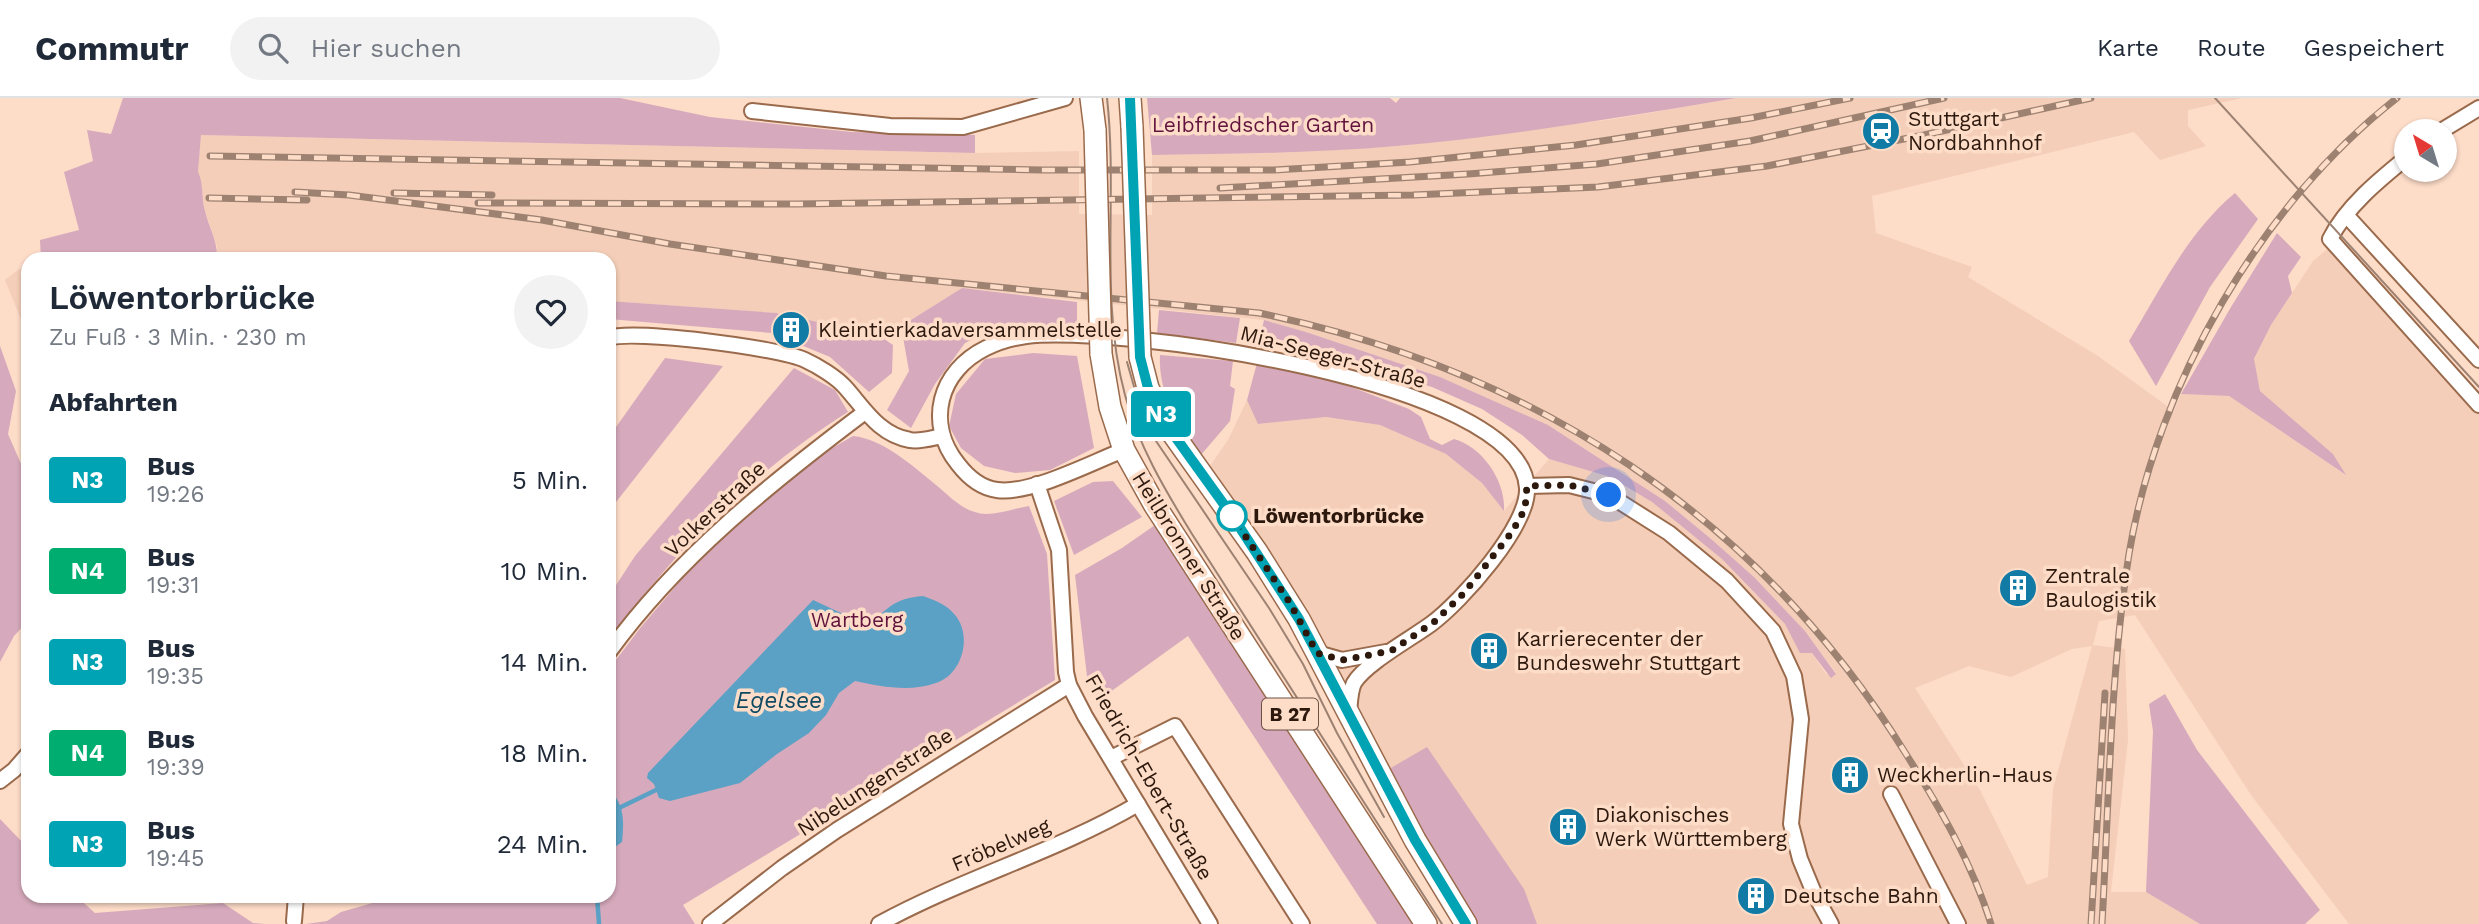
<!DOCTYPE html>
<html lang="de">
<meta charset="utf-8">
<style>
:root{--surface:#fff;--page:#f2f2f3;--text:#1f2937;--muted:#747a83;--line:#e0e1e3}
body{margin:0;font-family:"Work Sans",sans-serif;background:var(--page);color:var(--text);height:100vh;display:flex;flex-direction:column;font-size:26px;white-space:nowrap}
*{box-sizing:border-box;margin:0}
p{font-size:23px;color:var(--muted)}
.icon{flex:none;width:38px;height:38px;fill:none;stroke:currentColor;stroke-width:2;stroke-linecap:round;stroke-linejoin:round}
.map{position:relative;flex:1;overflow:hidden}
.drawer{position:absolute;left:21px;top:154px;width:595px;height:651px;display:flex;flex-direction:column;background:var(--surface);border-radius:21px;box-shadow:0 2px 5px #0004}
.drawer>*{flex:none}
.badge{padding:0 14px;border-radius:5px;font-size:24px;line-height:46px}
.needle{width:46px;rotate:322deg}
.controls{position:absolute;left:2394px;top:21px;display:grid;gap:14px}
.controls a{display:grid;place-items:center;width:63px;height:63px;border-radius:50%;background:var(--surface);box-shadow:0 2px 5px #0004;font-size:35px}
.you{position:absolute;width:35px;height:35px;margin:-18px;border:5px solid #fff;border-radius:50%;background:#1a73e8;box-shadow:0 0 0 10px #1a73e833}
.map>.badge{position:absolute;translate:-50% -50%;box-shadow:0 0 0 4px #fff}
h2{padding:0 28px;font-size:26px;line-height:63px}
.round{display:grid;place-items:center;flex:none;width:74px;height:74px;border-radius:37px;background:var(--page)}
.summary{display:flex;align-items:center;justify-content:space-between;height:119px;padding:0 28px}
h1{font-size:33px;font-weight:600;line-height:52px}
ul{padding:0;list-style:none}
li{display:flex;align-items:center;gap:21px;height:91px;padding:0 28px}
li div{flex:1}
li b{display:block;font-size:26px}
li em{font-style:normal}
li .badge{min-width:77px;font-weight:700;text-align:center}
header{display:flex;align-items:center;gap:42px;box-sizing:border-box;height:98px;padding:0 35px;background:var(--surface);border-bottom:2px solid var(--line)}
header strong{font-size:33px}
nav{display:flex;gap:38px;margin-inline-start:auto;font-size:24px}
.search{width:490px;height:63px;background:var(--page);display:flex;align-items:center;gap:18px;box-sizing:border-box;padding:0 24px;border-radius:38px;color:var(--muted);font-size:26px}
.map>svg:first-child{display:block}
.built{fill:#f4ceb8;fill-rule:evenodd}
.green{fill:#d6aabc}
.water{fill:#5ba1c5}
.lines{fill:none;stroke-linecap:round;stroke-linejoin:round}
.stream{stroke:#5ba1c5;stroke-width:4.5}
.street-casing{stroke:#9a6a4c;stroke-width:18}
.primary-casing{stroke:#9a6a4c;stroke-width:24}
.street{stroke:#fff;stroke-width:14}
.primary{stroke:#fff;stroke-width:21}
.tram{stroke:#9d8272;stroke-width:2}
.rail-casing{stroke:#9d8272;stroke-width:7}
.rail{stroke:#fddcc8;stroke-width:4.5;stroke-dasharray:13;stroke-linecap:butt}
.primary-bridge-casing{stroke:#9a6a4c;stroke-width:24;stroke-linecap:butt}
.primary-bridge{stroke:#fff;stroke-width:21}
.line-casing{stroke:#fff;stroke-width:16}
.line{stroke:#00a3b4;stroke-width:10}
.walk{stroke:#2c180c;stroke-width:7;stroke-dasharray:0 12.6}
.stop-dot{fill:#fff;stroke:#00a3b4;stroke-width:3.5}
.labels{text-anchor:middle;stroke-width:7;stroke-linejoin:round;paint-order:stroke}
.shield{fill:#fddcc8;stroke:#6b5344;stroke-width:2}
.shield-label{font-size:19px;font-weight:bold;fill:#2c180c}
.poi-label{font-size:21px;fill:#2c180c;stroke:#fddcc8;text-anchor:start}
.park-label{font-size:21px;fill:#61133e;stroke:#fddcc8}
.street-label{font-size:21px;fill:#2c180c;stroke:#fddcc8}
.stop-label{font-size:21px;font-weight:bold;fill:#2c180c;stroke:#fddcc8;text-anchor:start}
.water-label{font-size:23px;font-style:italic;fill:#0e4962;stroke:#fddcc8}
</style>
<header>
<strong>Commutr</strong>
<div class="search"><svg class="icon" aria-label="search" viewBox="0 0 24 24"><circle cx="10" cy="10" r="6"/><path d="M15 15l6 6"/></svg>Hier suchen</div>
<nav><a>Karte</a><a>Route</a><a>Gespeichert</a></nav>
</header>
<div class="map">
<svg width="2479" height="826" viewBox="0 0 2479 826">
<rect width="100%" height="100%" fill="#fddcc8"/>
<g class="built">
<path d="M1736 0H2242L2188 12V28L2206 48 2160 62 2134 34 1872 98 1876 135 1972 169 1968 179 2098 258 2174 313 2181 296 2229 298 2344 376 2333 356 2260 293 2254 262 2271 227 2313 163 2330 149 2479 310V826H2349L2251 697 2135 517 2099 523 2093 547 2125 551 2128 642 2111 794H2146L2200 826H1476L1450 786 1389 671 1208 371 1228 342 1247 302 1259 326 1326 319 1380 327 1446 356 1482 385 1504 413 1549 361 1607 378 1652 404 1722 461 1786 526 1800 554 1812 555 1826 576 1836 575 1805 533 1754 479 1710 440 1665 403 1548 327 1440 279 1306 234 1264 222 962 190 895 232 880 238 805 222 802 243 783 239 784 220 776 215 609 203V161H217V148L205 113 198 74 201 37 975 55 1079 53V116L1152 117V57L1279 55 1399 48 1614 21ZM2092 548 2053 691 2048 779 2027 787 1980 692 1915 590 1969 568 2011 579 2072 551Z"/>
<path d="M28 170V239L5 182 19 171Z"/>
</g>
<g class="green">
<path d="M123 0H620L710 19 852 34 975 37V55L201 37 198 74C204 86 201 100 205 113 209 130 218 143 217 161H41L40 142 79 132 64 74 93 63 87 32 111 36Z"/>
<path d="M1147 0H1390L1396 5 1400 0H1736C1624 19 1510 38 1397 48 1316 55 1234 56 1152 57Z"/>
<path d="M2235 95 2258 121 2210 189 2156 288 2129 243C2160 192 2188 134 2235 95Z"/>
<path d="M2277 135 2301 159 2288 178 2292 195 2271 227 2254 261 2260 293 2333 356 2346 377 2229 298 2181 296 2231 209Z"/>
<path d="M962 190 1077 204V233L1005 226 965 245 935 286 911 330 887 312 909 273 903 239 895 232Z"/>
<path d="M609 203 777 215 784 220 783 239 801 243 804 221 880 238 893 247 892 275 869 294 830 259 772 235 609 221Z"/>
<path d="M1159 212 1240 220 1236 245 1157 235Z"/>
<path d="M1264 222 1306 234 1440 279 1548 327 1665 403 1710 440 1754 479 1805 533 1836 576 1831 580 1812 555H1800L1785 526 1722 461 1652 404 1620 385 1607 378 1549 361 1522 337 1482 311 1432 289 1332 258 1259 244Z"/>
<path d="M0 248 16 293 8 336 28 382V523L14 538 0 564Z"/>
<path d="M1033 255 1077 258 1094 350 1050 372 1015 375 984 368 961 350 949 328 956 296 985 261Z"/>
<path d="M1160 257 1233 263 1230 288 1235 291 1230 323 1200 358C1178 328 1158 295 1160 257Z"/>
<path d="M665 260 723 268 609 413V339Z"/>
<path d="M1257 265 1333 282 1409 311 1421 319 1430 341 1442 347 1454 341C1483 349 1506 384 1504 413L1482 385 1446 356 1380 327 1326 319 1258 326 1247 302Z"/>
<path d="M794 270 835 292 848 314C755 372 674 453 609 542V498L635 458Z"/>
<path d="M853 338C883 341 913 368 936 387 952 400 964 415 986 416 1000 416 1016 410 1029 408L1047 456 1055 582 683 807 695 826H306L327 823 341 814 397 798H609V571L641 529 703 456 760 404 810 363Z"/>
<path d="M1113 383 1142 419 1074 457 1054 403 1093 384Z"/>
<path d="M1155 427 1414 826H1377L1188 538 1099 602 1087 578 1075 477 1122 450Z"/>
<path d="M2165 596 2197 652 2320 812 2305 826H2200L2146 794 2153 633 2149 606Z"/>
<path d="M1427 649 1524 791 1537 826H1476L1450 786 1389 671Z"/>
<path d="M0 721 28 750V798H76L95 815 223 805 253 825 264 826H0Z"/>
</g>
<g class="water">
<path d="M923 498C936 503 946 506 955 517 973 538 962 577 936 585 911 594 881 589 855 583L839 595 826 617 809 635 777 656 740 685 670 703 659 700 654 686 647 680 648 675 813 502 869 528C887 510 895 500 923 498Z"/>
<path d="M609 692C625 706 624 725 622 744L609 753Z"/>
</g>
<g class="lines">
<g class="stream">
<path d="M609 719 621 709 656 692"/>
<path d="M597 798 599 826"/>
</g>
<defs>
<g id="street">
<path d="M752 13 890 28 963 29 1065 0"/>
<path d="M2441 33 2479 10"/>
<path d="M2406 60C2379 82 2346 109 2330 141L2479 307"/>
<path d="M2347 118 2479 262"/>
<path d="M609 240C632 231 780 250 805 262 818 268 836 279 845 289 864 310 879 337 910 342 920 344 932 340 942 338"/>
<path d="M1124 352C1092 364 1030 397 997 392 981 390 968 379 958 366 925 325 939 273 986 250 998 244 1012 240 1026 238 1113 227 1522 281 1527 390 1529 428 1461 504 1431 526 1412 540 1365 566 1354 585 1350 593 1350 606 1349 615"/>
<path d="M1037 386 1059 452 1066 574 1069 587 1085 618 1210 826"/>
<path d="M1527 388 1569 387 1609 397 1669 435 1727 483 1773 533 1794 578 1801 621 1791 726 1800 761 1814 795 1831 826"/>
<path d="M609 554C678 459 772 384 865 314"/>
<path d="M1317 555 1342 562 1386 554"/>
<path d="M1111 660 1175 628 1302 826"/>
<path d="M0 683 14 672 28 656"/>
<path d="M1891 696 1958 826"/>
<path d="M294 823 296 798"/>
<path d="M710 826 782 770 837 732 1069 587"/>
<path d="M879 826C963 780 1056 754 1138 706"/>
</g>
<g id="primary">
<path d="M1091 0 1095 32"/>
<path d="M1130 0 1132 29"/>
<path d="M1101 256 1110 309 1124 352 1154 406 1426 826"/>
<path d="M1140 259 1148 290 1166 326 1257 454 1299 521 1415 742 1466 826"/>
</g>
</defs>
<use href="#street" class="street-casing"/>
<use href="#primary" class="primary-casing"/>
<use href="#street" class="street"/>
<use href="#primary" class="primary"/>
<g class="tram">
<path d="M1107 0C1118 98 1099 201 1125 297 1138 347 1165 392 1192 436L1442 826"/>
<path d="M2215 0 2479 289"/>
<path d="M1127 264 1137 299 1156 343 1269 510 1303 566 1337 635 1384 719"/>
</g>
<defs>
<g id="rail">
<path d="M210 58 1043 72H1274L1410 64 1576 47 1751 20 1850 0"/>
<path d="M1220 90 1468 76 1597 66 1750 43 1944 0"/>
<path d="M295 94 349 97 542 122 670 146 886 178 1259 215C1533 272 1758 417 1906 656 1940 710 1972 765 1991 826"/>
<path d="M394 95 492 97"/>
<path d="M209 100 307 102"/>
<path d="M478 105 797 106 1413 97 1598 89 1767 68 1924 37 2091 0"/>
<path d="M2091 826 2105 595"/>
<path d="M2102 826C2109 703 2110 578 2129 456 2157 286 2261 106 2397 0"/>
</g>
</defs>
<use href="#rail" class="rail-casing"/>
<use href="#rail" class="rail"/>
<defs>
<g id="primary-bridge">
<path d="M1132 29 1140 259"/>
<path d="M1095 32 1101 256"/>
</g>
</defs>
<use href="#primary-bridge" class="primary-bridge-casing"/>
<use href="#primary-bridge" class="primary-bridge"/>
</g>
<g class="lines">
<defs>
<path id="line" d="M1130 0 1140 259 1148 290 1166 326 1233 419 1299 521 1415 742 1466 826"/>
</defs>
<use href="#line" class="line-casing"/>
<use href="#line" class="line"/>
<path class="walk" d="M1232 418 1290 505 1317 555 1342 562 1391 553 1434 524 1464 495 1512 434 1525 411 1527 388 1569 387 1609 397"/>
</g>
<defs>
<symbol id="station-disc" viewBox="-11 -11 22 22"><circle r="9.5" fill="#117ba6" stroke="#fddcc8"/><path d="M-3-6H3Q5-6 5-4V2Q5 4 3 4L4.5 6H3L1.5 4h-3L-3 6H-4.5L-3 4Q-5 4-5 2V-4Q-5-6-3-6ZM-3.5-4v3h7v-3ZM-3.5 1v1.5H-2V1ZM2 1v1.5H3.5V1Z" fill="#fff"/></symbol>
<symbol id="building-disc" viewBox="-11 -11 22 22"><circle r="9.5" fill="#117ba6" stroke="#fddcc8"/><path d="M-4-6H4V6H1V3H-1V6H-4ZM-2.5-4.3h1.7v1.8h-1.7ZM.8-4.3h1.7v1.8H.8ZM-2.5-1h1.7V.8h-1.7ZM.8-1h1.7V.8H.8Z" fill="#fff"/></symbol>
</defs>
<g fill-rule="evenodd">
<use href="#station-disc" x="1859" y="11" width="44" height="44"/>
<use href="#building-disc" x="769" y="210" width="44" height="44"/>
<use href="#building-disc" x="1996" y="468" width="44" height="44"/>
<use href="#building-disc" x="1467" y="531" width="44" height="44"/>
<use href="#building-disc" x="1828" y="655" width="44" height="44"/>
<use href="#building-disc" x="1546" y="707" width="44" height="44"/>
<use href="#building-disc" x="1734" y="776" width="44" height="44"/>
</g>
<circle class="stop-dot" cx="1232" cy="418" r="14"/>
<g class="labels">
<rect class="shield" x="1262" y="600.5" width="56" height="31" rx="5"/>
<g class="shield-label">
<text x="1290" y="623">B 27</text>
</g>
<g class="poi-label">
<text x="1908" y="28">Stuttgart<tspan x="1908" dy="24">Nordbahnhof</tspan></text>
<text x="818" y="239">Kleintierkadaversammelstelle</text>
<text x="2045" y="485">Zentrale<tspan x="2045" dy="24">Baulogistik</tspan></text>
<text x="1516" y="548">Karrierecenter der<tspan x="1516" dy="24">Bundeswehr Stuttgart</tspan></text>
<text x="1877" y="684">Weckherlin-Haus</text>
<text x="1595" y="724">Diakonisches<tspan x="1595" dy="24">Werk Württemberg</tspan></text>
<text x="1783" y="805">Deutsche Bahn</text>
</g>
<g class="park-label">
<text x="1263" y="34">Leibfriedscher Garten</text>
<text x="857" y="529">Wartberg</text>
</g>
<g class="street-label">
<text transform="translate(1333 259) rotate(15)" y="7">Mia-Seeger-Straße</text>
<text transform="translate(715 411) rotate(-43)" y="7">Volkerstraße</text>
<text transform="translate(1189 458) rotate(58)" y="7">Heilbronner Straße</text>
<text transform="translate(1149 679) rotate(60)" y="7">Friedrich-Ebert-Straße</text>
<text transform="translate(875 684) rotate(-33)" y="7">Nibelungenstraße</text>
<text transform="translate(1001 747) rotate(-23)" y="7">Fröbelweg</text>
</g>
<g class="stop-label">
<text x="1253" y="425">Löwentorbrücke</text>
</g>
<g class="water-label">
<text x="779" y="610">Egelsee</text>
</g>
</g>
</svg>
<div class="controls">
<a><svg class="needle" viewBox="-14 -14 28 28"><path d="M0-13l5 13h-10z" fill="#e53935"/><path d="M0 13l5-13h-10z" fill="#747a83"/></svg></a>
</div>
<div class="you" style="left:1609px;top:397px"></div>
<b class="badge" style="left:1161px;top:316px;background:#00a3b4;color:#fff">N3</b>
<section class="drawer">
<div class="summary"><div><h1>Löwentorbrücke</h1><p>Zu Fuß · 3 Min. · 230 m</p></div><a class="round"><svg class="icon" aria-label="heart" viewBox="0 0 24 24"><path d="M12 20l-8-8c-3-5 5-10 8-4 3-6 11-1 8 4z"/></svg></a></div>
<h2>Abfahrten</h2>
<ul>
<li><span class="badge" style="background:#00a3b4;color:#fff">N3</span><div><b>Bus</b><p>19:26</p></div><em>5 Min.</em></li>
<li><span class="badge" style="background:#00ad70;color:#fff">N4</span><div><b>Bus</b><p>19:31</p></div><em>10 Min.</em></li>
<li><span class="badge" style="background:#00a3b4;color:#fff">N3</span><div><b>Bus</b><p>19:35</p></div><em>14 Min.</em></li>
<li><span class="badge" style="background:#00ad70;color:#fff">N4</span><div><b>Bus</b><p>19:39</p></div><em>18 Min.</em></li>
<li><span class="badge" style="background:#00a3b4;color:#fff">N3</span><div><b>Bus</b><p>19:45</p></div><em>24 Min.</em></li>
</ul>
</section>
</div>
